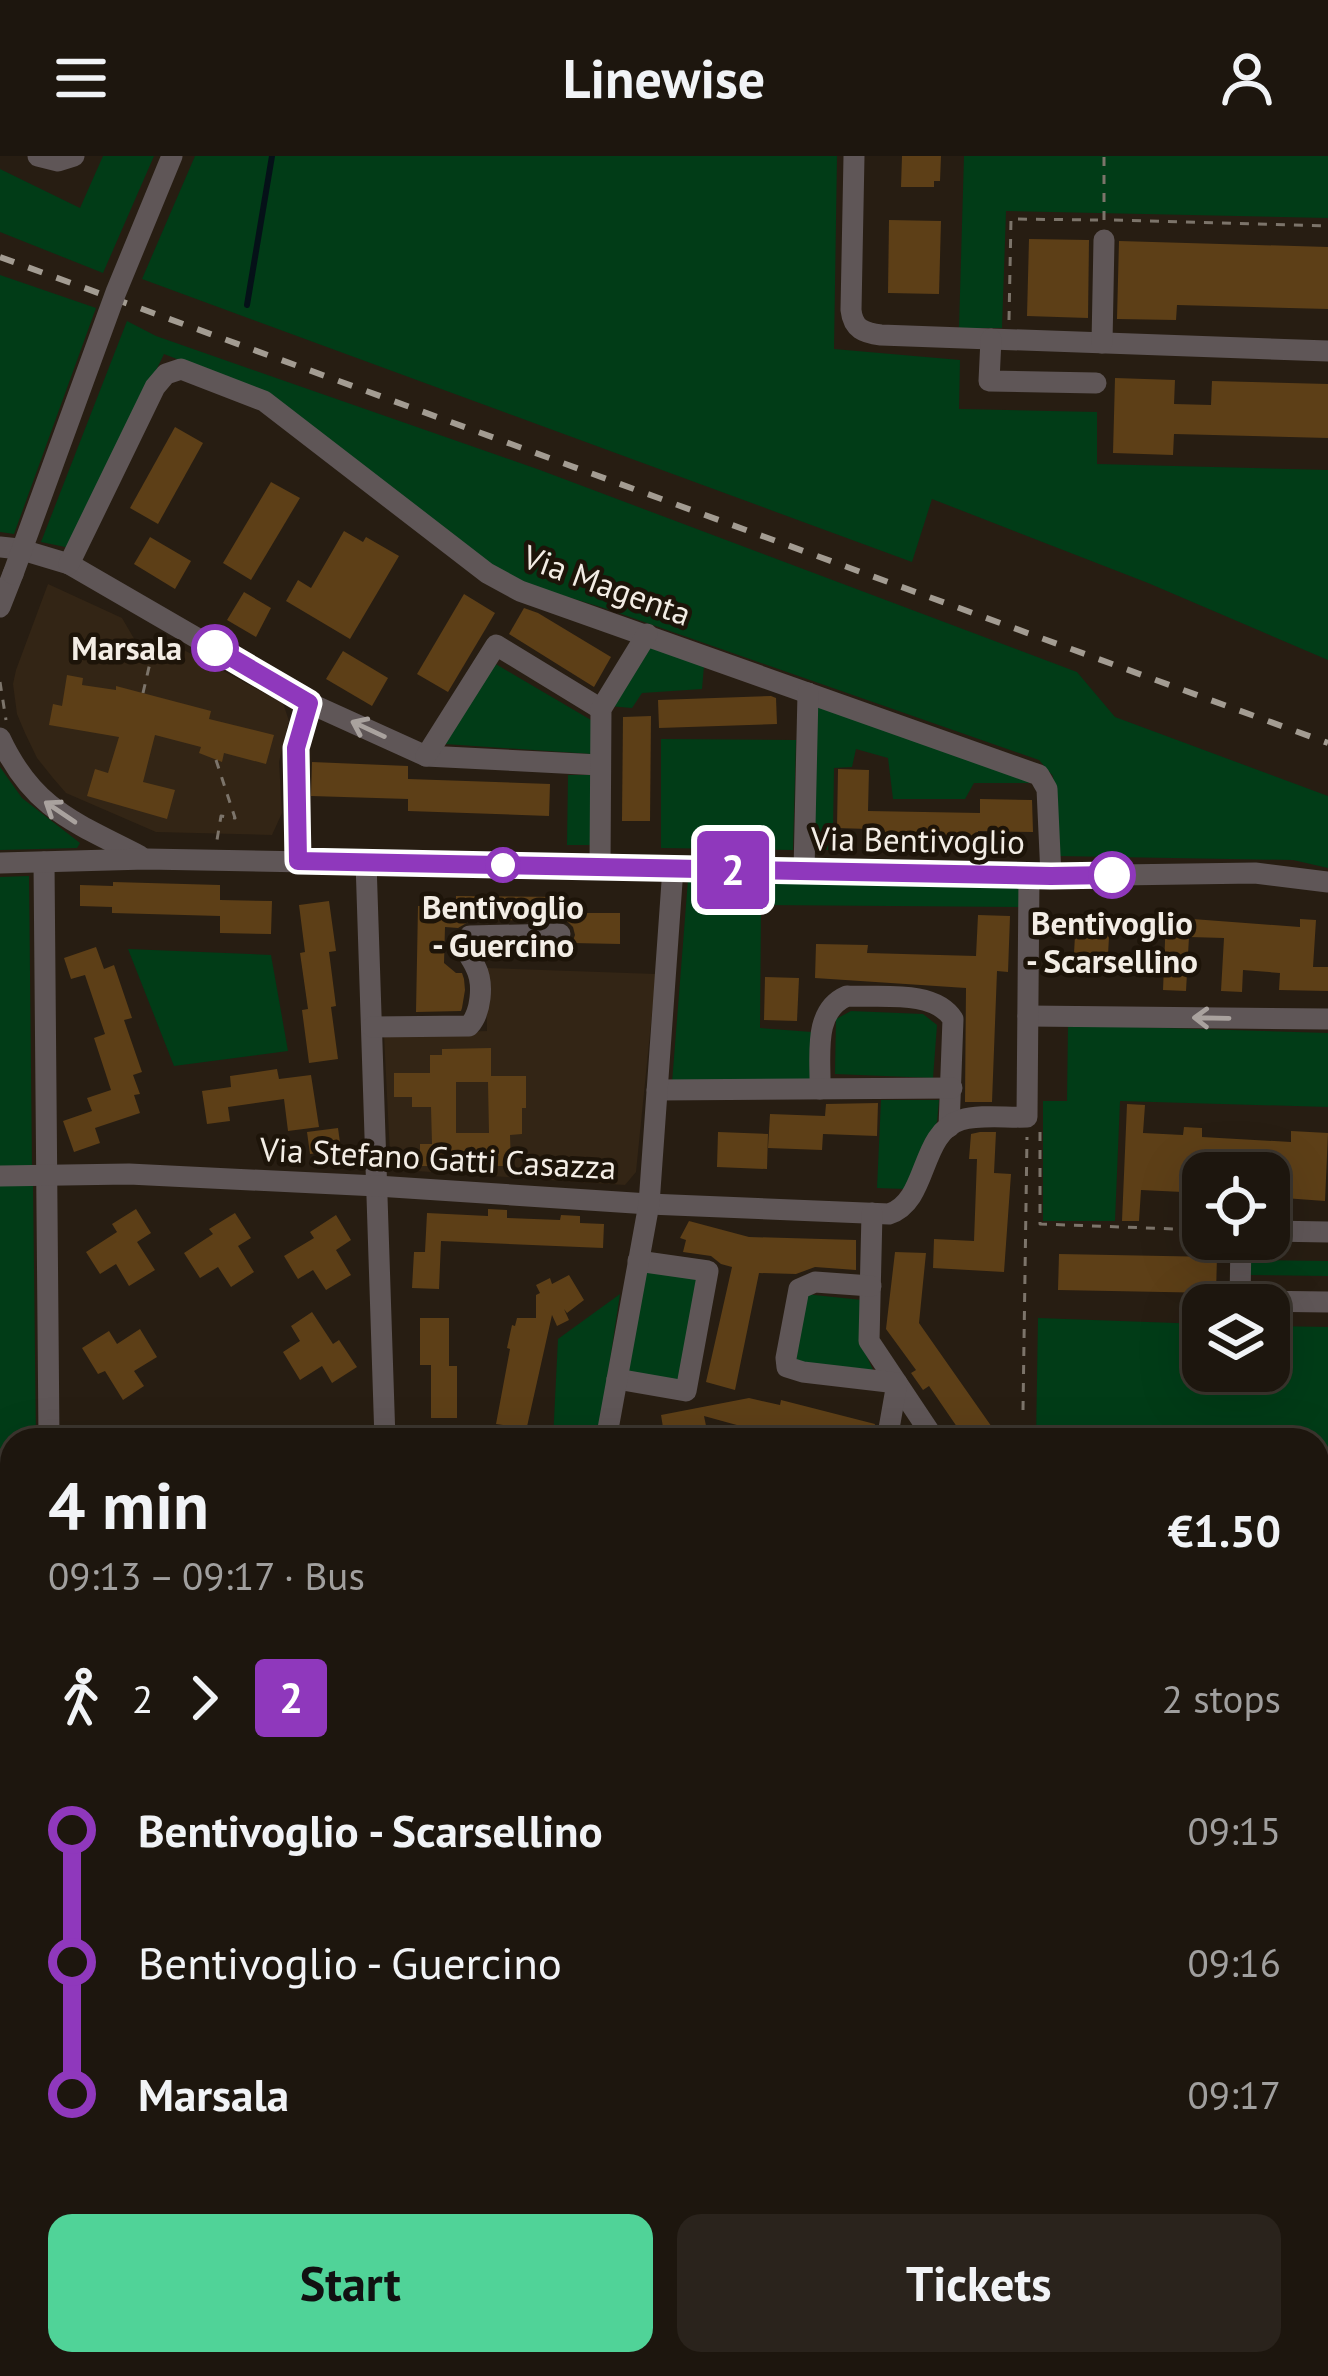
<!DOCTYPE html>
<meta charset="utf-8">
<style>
:root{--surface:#1d160e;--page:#2a231c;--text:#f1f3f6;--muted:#a09f9e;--line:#3b352e;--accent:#50d398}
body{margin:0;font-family:"PT Sans",sans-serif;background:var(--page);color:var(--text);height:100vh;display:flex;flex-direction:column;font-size:45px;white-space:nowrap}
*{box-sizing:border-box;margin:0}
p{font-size:39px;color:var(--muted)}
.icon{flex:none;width:66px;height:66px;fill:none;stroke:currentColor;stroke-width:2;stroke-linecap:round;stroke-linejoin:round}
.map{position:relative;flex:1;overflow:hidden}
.drawer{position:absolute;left:0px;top:1272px;width:1329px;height:948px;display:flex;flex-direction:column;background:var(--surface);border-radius:36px 36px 0 0;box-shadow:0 12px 48px #0002,0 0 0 3px var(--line)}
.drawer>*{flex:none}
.badge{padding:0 24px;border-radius:9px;font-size:42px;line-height:78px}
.controls{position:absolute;left:1182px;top:996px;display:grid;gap:24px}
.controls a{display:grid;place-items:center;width:108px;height:108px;border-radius:24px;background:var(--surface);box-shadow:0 12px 48px #0002,0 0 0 3px var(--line);font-size:60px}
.map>.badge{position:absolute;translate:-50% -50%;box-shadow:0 0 0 6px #fff}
.legs{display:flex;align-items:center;gap:18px;height:132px;padding:0 48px;font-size:39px}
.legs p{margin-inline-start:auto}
.head{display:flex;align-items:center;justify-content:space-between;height:204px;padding:0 48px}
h1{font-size:66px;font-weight:700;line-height:90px}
.cta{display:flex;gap:24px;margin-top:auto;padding:24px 48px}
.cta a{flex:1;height:138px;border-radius:24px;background:var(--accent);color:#111;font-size:48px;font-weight:700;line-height:138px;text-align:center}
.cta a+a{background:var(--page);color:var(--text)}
ul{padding:0 48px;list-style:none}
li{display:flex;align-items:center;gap:42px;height:132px;font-size:45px}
li i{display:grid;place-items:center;width:18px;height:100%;margin:0 15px;background:currentColor}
li i::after{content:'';width:30px;height:30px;margin:-15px;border:9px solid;border-radius:50%;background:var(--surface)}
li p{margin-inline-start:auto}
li:first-child i{background:linear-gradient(#0000 50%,currentColor 0)}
li:last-child i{background:linear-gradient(currentColor 50%,#0000 0)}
header{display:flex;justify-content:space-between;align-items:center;height:156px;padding:0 48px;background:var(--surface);font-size:54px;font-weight:700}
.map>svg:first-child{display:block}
.built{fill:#332515}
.green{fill:#013c17}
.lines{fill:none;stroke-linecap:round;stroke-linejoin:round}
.stream{stroke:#051118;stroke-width:6}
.building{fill:#5d3f17;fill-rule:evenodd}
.path{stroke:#7c746a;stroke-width:3;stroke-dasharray:9 9;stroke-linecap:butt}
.minor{stroke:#5f5657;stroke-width:21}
.major{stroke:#9f8e8f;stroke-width:24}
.rail{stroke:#a39c92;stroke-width:6;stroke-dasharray:15 15;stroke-linecap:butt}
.minor-bridge{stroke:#5f5657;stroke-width:21}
.oneway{stroke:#a9a29e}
.line-1-casing{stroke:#fff;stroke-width:27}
.line-1{stroke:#8f38bc;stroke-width:18}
.stop-1-dot{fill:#fff;stroke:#8f38bc;stroke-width:6}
.labels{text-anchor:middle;stroke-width:9;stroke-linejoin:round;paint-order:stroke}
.street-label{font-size:33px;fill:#f3ede5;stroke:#1d1409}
.stop-label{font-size:33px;font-weight:bold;fill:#f3ede5;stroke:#1d1409}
</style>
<header><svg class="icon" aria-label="menu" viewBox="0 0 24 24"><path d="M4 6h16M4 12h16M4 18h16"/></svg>Linewise<svg class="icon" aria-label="person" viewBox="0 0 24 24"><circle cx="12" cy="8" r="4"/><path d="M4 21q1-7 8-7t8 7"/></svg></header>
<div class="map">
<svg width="1328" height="2220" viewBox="0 0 1328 2220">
<rect width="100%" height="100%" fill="#271d12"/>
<g class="built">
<path d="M48 428 122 462 136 486 168 493H182L283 547 289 565 279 606 282 657 272 679 156 676 66 637 53 622 37 602 25 577 17 558 13 528 16 514Z"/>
<path d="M486 812 656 818 636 1016 625 1029 416 1015 396 1008 390 999 384 879 487 875Z"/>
</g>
<g class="green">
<path d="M103 0H154L103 117 0 76V13L80 52Z"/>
<path d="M195 0H837L834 193 960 204 959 253 1097 256V308L1328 314V504L1148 427 932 343 912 406 142 123Z"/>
<path d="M964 0H1328V62L1006 55 1002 172H959Z"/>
<path d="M0 119 96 152 14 378 0 376Z"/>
<path d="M127 165 156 180 540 314 1077 516 1115 561 1328 640V712L1293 704 1057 700 1053 620 1039 604 607 453 535 431 490 409 264 237 164 198 70 392 41 386Z"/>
<path d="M648 487 704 510 702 533 642 537 632 552 608 550Z"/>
<path d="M494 507 591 564 592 598 445 588Z"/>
<path d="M816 547 1034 627H974L965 643H893L888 602 856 593 852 611 834 612 833 674 856 677V694H810Z"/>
<path d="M661 583 796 584 793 694 661 692Z"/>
<path d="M0 611 22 642 80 687 77 692 0 694Z"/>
<path d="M568 619H591L590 689H567Z"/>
<path d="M29 720 32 1012 0 1013V721Z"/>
<path d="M688 724 1022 727V751L761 749 760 872 812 876 813 926 672 927Z"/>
<path d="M128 793 271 799 288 895 174 910Z"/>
<path d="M851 855 923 858 937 869 933 922 835 918 836 863Z"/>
<path d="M1068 869 1328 877V951L1120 945 1115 1065H1043V945H1067Z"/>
<path d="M881 944H939L937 966 905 1033 877 1032Z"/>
<path d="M33 1028 36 1284H12V1628H0V1029Z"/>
<path d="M1249 1104 1328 1105V1120L1249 1119Z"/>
<path d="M646 1112 698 1121 678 1230 627 1221Z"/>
<path d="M620 1138 598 1284H553L558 1183Z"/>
<path d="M805 1138 862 1144 860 1185 873 1214 796 1206Z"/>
<path d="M1038 1162 1203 1168V1215H1269V1170L1328 1171V1617H1317V1284H1036Z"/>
</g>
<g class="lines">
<path class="stream" d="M247 149 272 0"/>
</g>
<g class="building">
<path d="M902 0H941L940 25H934V31H901Z"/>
<path d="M889 64 941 65 939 138 888 137Z"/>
<path d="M1029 83 1089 84 1088 162 1027 160Z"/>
<path d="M1119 85 1328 91V153L1177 149 1176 164 1117 163Z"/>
<path d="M1115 222 1175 224 1174 248 1211 249 1212 225 1328 228V282L1174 278 1173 299 1113 297Z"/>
<path d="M175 271 203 287 158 368 130 352Z"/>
<path d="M271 326 300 342 251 424 223 407Z"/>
<path d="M344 375 363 386 366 381 399 400 350 483 286 445 298 424 311 432Z"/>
<path d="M150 381 191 405 175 433 134 408Z"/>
<path d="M244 436 271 452 256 481 227 464Z"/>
<path d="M464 438 495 457 448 536 417 518Z"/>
<path d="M524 452 538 457 611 501 594 531 509 478Z"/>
<path d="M343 495 388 522 372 550 326 523Z"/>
<path d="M67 519 83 522 82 529 116 534V530L211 555 209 563 274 579 266 608 224 597 222 606 199 597 201 591 155 579 143 626 175 634 167 663 87 640 95 613 108 617 119 581 49 569 53 548 62 550Z"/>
<path d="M771 540 776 542 777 568 659 572 658 544Z"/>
<path d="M651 560 650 665H622L623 561Z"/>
<path d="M312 606 408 610V623L550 628 549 660 408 655V643L311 640Z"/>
<path d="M838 613 869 614 868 655 980 657V643L1032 644 1033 676 978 675V691L868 689V673L837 672Z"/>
<path d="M113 726 220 729V744L272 745 271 778 220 777V760L112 757V751L80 750V729L113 730Z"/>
<path d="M456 740 568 741V757H620V788L572 787 575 779 573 771 568 766 560 763 470 765 458 772 445 771 444 807 456 817H462L464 823 465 834 462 852 461 855 416 856 418 750H456Z"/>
<path d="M329 745 336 795 329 796 336 850 331 851 338 903 309 907 302 854 308 853 300 797 305 796 299 749Z"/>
<path d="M978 759 1010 760 1008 816 997 815 992 946H965L966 832 815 822 816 788 868 789 867 797 976 800Z"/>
<path d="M1166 761 1300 771V763L1316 764 1313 811H1328V835L1279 834 1280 817 1243 814 1242 836 1221 835 1224 782 1189 781 1186 835 1163 834Z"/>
<path d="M1076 762 1114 764 1113 781H1109L1107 817 1073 815Z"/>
<path d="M96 791 104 813 114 809 132 862 124 864 142 916 133 919 140 938 134 939 140 957 95 972 100 987 74 996 63 965 92 955 87 942 111 934 94 882 105 878 85 819 71 823 64 802Z"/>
<path d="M765 821 799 822 797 865 764 864Z"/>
<path d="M491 892V920H526V952H522V978L510 979 511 1010H420V988H432L431 951H412V941H394V917H430V899H442V893ZM456 926H488L489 977H456Z"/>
<path d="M277 913 279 923 311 919 319 971 288 975 284 943 228 951 230 965 207 968 202 935 231 931 230 920Z"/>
<path d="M878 947 877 980 823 978 822 994 768 992 770 958 825 960 826 948Z"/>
<path d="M1127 948 1145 949 1143 977 1183 979 1184 971 1202 972V981L1291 986V975L1328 977 1325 1045 1269 1041V1017H1203V1037L1141 1034 1139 1065H1122Z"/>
<path d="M338 972 341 994 310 998 307 976Z"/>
<path d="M718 976 768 978 767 1013 717 1011Z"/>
<path d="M980 976H996L994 1017 1011 1018 1004 1116 933 1112 934 1083 974 1085 977 1003H969L971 978Z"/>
<path d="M136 1053 151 1077 137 1086 155 1114 129 1130 116 1108 100 1118 86 1096 117 1076 112 1068Z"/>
<path d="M488 1053 507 1054V1062L560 1064 561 1059 580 1060V1067L604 1068 603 1092 441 1085 439 1133 412 1132 414 1096H425L427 1057 488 1060Z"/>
<path d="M235 1057 251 1082 238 1090 254 1116 231 1131 218 1111 200 1122 184 1097 213 1078 209 1073Z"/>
<path d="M336 1059 351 1084 336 1094 351 1119 326 1134 313 1114 298 1123 284 1100 314 1082 310 1076Z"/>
<path d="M689 1065 749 1081 856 1084V1114L815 1111 796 1118 759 1117 735 1234 706 1226 732 1111 721 1108 711 1100 683 1096 686 1084 680 1082Z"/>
<path d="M895 1096 926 1097 919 1167 1001 1284H966L929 1230 923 1234 911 1217 916 1214 886 1173Z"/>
<path d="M1059 1098 1217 1101 1216 1137 1058 1134Z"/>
<path d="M569 1119 584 1144 567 1157 564 1153 569 1164 557 1170 552 1159 524 1284H500L503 1269 496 1268 510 1193 507 1192 512 1169 515 1170 517 1162H536V1139L540 1137 536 1129 550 1122 552 1128Z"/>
<path d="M312 1156 333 1188 339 1184 357 1211 332 1227 322 1210 300 1224 283 1196 300 1185 291 1170Z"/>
<path d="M420 1162H449V1210H457V1262H431V1209H420Z"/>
<path d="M140 1173 157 1201 134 1215 144 1230 123 1244 105 1215 98 1218 82 1192 109 1175 117 1188Z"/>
<path d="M749 1242 780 1249 781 1244 875 1268 872 1284H791L704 1260 709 1284H665L661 1259Z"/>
</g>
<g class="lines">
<g class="path">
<path d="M1104 64V0"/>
<path d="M1114 64 1328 70"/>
<path d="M1009 164 1011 63 1098 64"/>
<path d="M0 526 6 564"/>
<path d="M143 537 156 481"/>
<path d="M216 604 235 662 221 660 217 684"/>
<path d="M1040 976V1068L1203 1074"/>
<path d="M1023 1254 1027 981"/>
<path d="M1317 1531H1328"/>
<path d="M0 1548H12"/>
</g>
<g class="minor">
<path d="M38 0 58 5 74 0"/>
<path d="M854 0 851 154C853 173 864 177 881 179L1328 195"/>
<path d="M991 183 989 225 1096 227"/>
<path d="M1102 187 1104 84"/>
<path d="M0 391 19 393 69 408 309 547 426 600 600 609"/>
<path d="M69 408 155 231 166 218 181 213 264 245 487 417 520 435 1039 619 1047 633 1051 720"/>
<path d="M0 451 13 418"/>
<path d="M0 582C33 653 74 666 140 700"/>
<path d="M426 600 496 489 601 553"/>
<path d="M297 705 296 592 309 547"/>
<path d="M44 706 49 1284"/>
<path d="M366 706 385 1284"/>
<path d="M0 707 146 703 1051 720 1255 717 1328 726"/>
<path d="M600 711 601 553 647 478"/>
<path d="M804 715 808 537"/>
<path d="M1028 860 1328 863"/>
<path d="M372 871 469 870C481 857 484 828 476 812 473 805 469 800 466 794L470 780 560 778"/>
<path d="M820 933C821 901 812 855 847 840 879 842 934 833 953 863L949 971"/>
<path d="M657 934 952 932"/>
<path d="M0 1020 129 1018 377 1030 649 1048 889 1058C929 1045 919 977 961 964 980 958 1007 962 1027 961L1029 720"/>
<path d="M872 1057 869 1185 935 1284"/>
<path d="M1269 1075 1328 1076"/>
<path d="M1241 1083 1240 1145 1328 1146"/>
<path d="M871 1130 815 1126 799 1133 786 1202 787 1211 803 1216 897 1227 887 1284"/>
<path d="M617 1223 686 1235 708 1115 638 1105"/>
<path d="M606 1284 649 1048 673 712"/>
<path d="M737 1284H740"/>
<path d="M0 1836 12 1840"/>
<path d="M0 1965 12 1970"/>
<path d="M8 2024 12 2026"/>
<path d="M235 2208 265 2220"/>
<path d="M317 2220 321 2208"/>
</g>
<g class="major">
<path d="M1317 1635H1328"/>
<path d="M0 1648H12"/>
</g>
<path class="rail" d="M0 101 1328 587"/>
<path class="minor-bridge" d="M13 418 116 136 172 0"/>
</g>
<defs><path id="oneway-shaft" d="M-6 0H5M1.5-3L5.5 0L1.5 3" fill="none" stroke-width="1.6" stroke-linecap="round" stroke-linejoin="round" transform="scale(3)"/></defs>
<g class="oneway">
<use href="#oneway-shaft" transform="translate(368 573) rotate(-155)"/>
<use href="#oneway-shaft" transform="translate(60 656) rotate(-146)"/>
<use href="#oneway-shaft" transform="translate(1211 862) rotate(-179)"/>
</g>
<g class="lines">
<defs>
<path id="line-1" d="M215 492 309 547 296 592 298 705 1051 720 1112 719"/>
</defs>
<use href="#line-1" class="line-1-casing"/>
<use href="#line-1" class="line-1"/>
</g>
<g class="stop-1-dot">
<circle cx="215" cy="492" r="21"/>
<circle cx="503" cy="709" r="15"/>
<circle cx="1112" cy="719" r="21"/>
</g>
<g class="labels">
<g class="street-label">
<text transform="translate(607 429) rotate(20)" y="12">Via Magenta</text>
<text transform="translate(918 684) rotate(1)" y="12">Via Bentivoglio</text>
<text transform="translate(438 1002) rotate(3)" y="12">Via Stefano Gatti Casazza</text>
</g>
<g class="stop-label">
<text x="182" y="504" text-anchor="end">Marsala</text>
<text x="503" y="763">Bentivoglio<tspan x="503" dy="38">- Guercino</tspan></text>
<text x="1112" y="779">Bentivoglio<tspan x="1112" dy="38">- Scarsellino</tspan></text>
</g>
</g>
</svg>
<div class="controls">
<a><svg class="icon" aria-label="locate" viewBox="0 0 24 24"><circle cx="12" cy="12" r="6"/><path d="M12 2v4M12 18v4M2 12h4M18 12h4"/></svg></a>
<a><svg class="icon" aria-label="layers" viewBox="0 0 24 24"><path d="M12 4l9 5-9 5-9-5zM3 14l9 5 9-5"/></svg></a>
</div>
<b class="badge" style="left:733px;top:714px;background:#8f38bc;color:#fff">2</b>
<section class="drawer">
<div class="head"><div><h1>4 min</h1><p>09:13 – 09:17 · Bus</p></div><b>€1.50</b></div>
<div class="legs"><svg class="icon" aria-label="walk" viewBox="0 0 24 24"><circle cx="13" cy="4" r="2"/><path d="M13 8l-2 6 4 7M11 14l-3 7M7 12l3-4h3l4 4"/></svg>2<svg class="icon" aria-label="forward" viewBox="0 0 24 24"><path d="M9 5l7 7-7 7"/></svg><b class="badge" style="background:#8f38bc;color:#fff">2</b><p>2 stops</p></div>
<ul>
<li><i style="color:#8f38bc"></i><b>Bentivoglio - Scarsellino</b><p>09:15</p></li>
<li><i style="color:#8f38bc"></i><span>Bentivoglio - Guercino</span><p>09:16</p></li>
<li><i style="color:#8f38bc"></i><b>Marsala</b><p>09:17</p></li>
</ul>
<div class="cta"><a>Start</a><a>Tickets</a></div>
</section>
</div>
